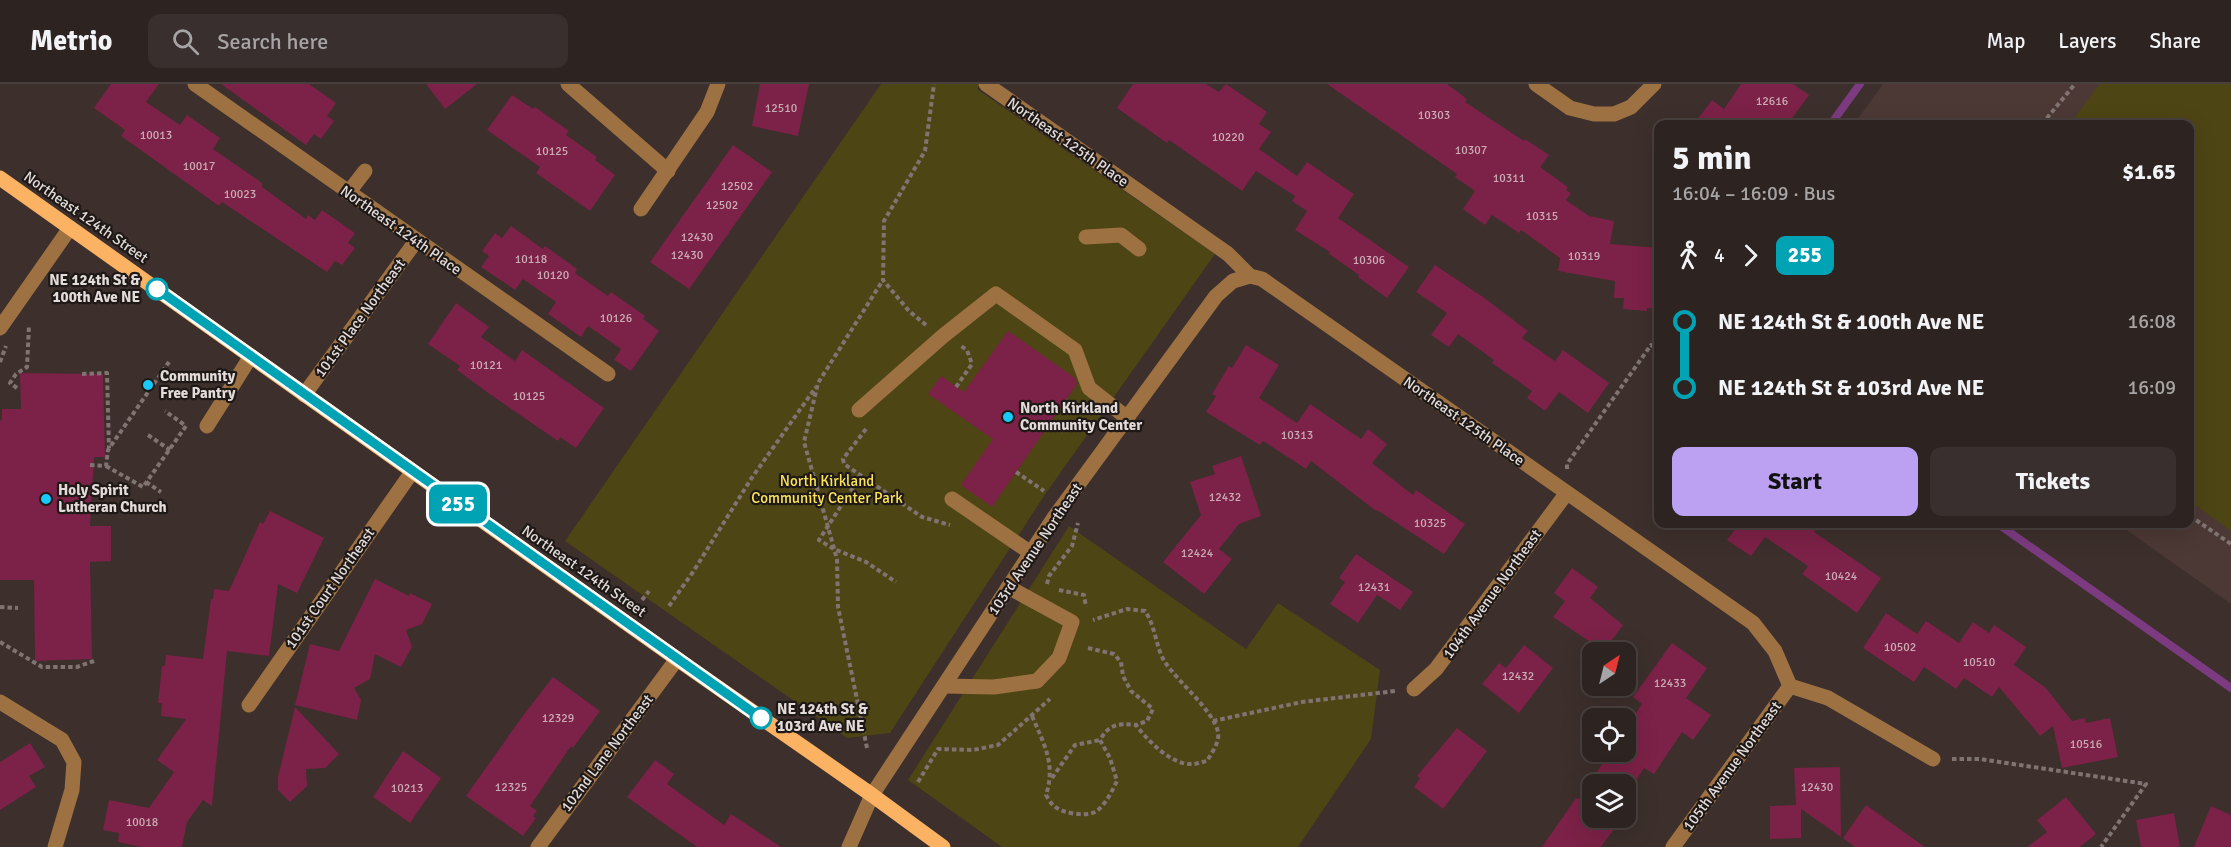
<!DOCTYPE html>
<meta charset="utf-8">
<style>
:root{--surface:#2d2321;--page:#392f2e;--text:#f1f3f6;--muted:#a7a4a5;--line:#48403f;--accent:#bca0f2}
body{margin:0;font-family:Signika,sans-serif;background:var(--page);color:var(--text);height:100vh;display:flex;flex-direction:column;font-size:22px;white-space:nowrap}
*{box-sizing:border-box;margin:0}
p{font-size:20px;color:var(--muted)}
.icon{flex:none;width:33px;height:33px;fill:none;stroke:currentColor;stroke-width:2;stroke-linecap:round;stroke-linejoin:round}
.map{position:relative;flex:1;overflow:hidden}
.side{position:absolute;left:1654px;top:36px;width:540px;height:408px;display:flex;flex-direction:column;background:var(--surface);border-radius:12px;box-shadow:0 6px 24px #0002,0 0 0 2px var(--line)}
.side>*{flex:none}
.badge{padding:0 12px;border-radius:9px;font-size:21px;line-height:39px}
.needle{width:39px;rotate:35deg}
.fabs{position:absolute;left:1582px;top:558px;display:grid;gap:12px}
.fabs a{display:grid;place-items:center;width:54px;height:54px;border-radius:12px;background:var(--surface);box-shadow:0 6px 24px #0002,0 0 0 2px var(--line);font-size:30px}
.map>.badge{position:absolute;translate:-50% -50%;box-shadow:0 0 0 3px #fff}
.legs{display:flex;align-items:center;gap:9px;height:66px;padding:0 18px;font-size:20px}
.legs p{margin-inline-start:auto}
.overview{display:flex;align-items:center;justify-content:space-between;height:102px;padding:0 18px}
h1{font-size:33px;font-weight:700;line-height:45px}
.button{display:flex;gap:12px;margin-top:auto;padding:12px 18px}
.button a{flex:1;height:69px;border-radius:12px;background:var(--accent);color:#111;font-size:24px;font-weight:700;line-height:69px;text-align:center}
.button a+a{background:var(--page);color:var(--text)}
ul{padding:0 18px;list-style:none}
li{display:flex;align-items:center;gap:21px;height:66px;font-size:22px}
li i{display:grid;place-items:center;width:9px;height:100%;margin:0 8px;background:currentColor}
li i::after{content:'';width:15px;height:15px;margin:-8px;border:4px solid;border-radius:50%;background:var(--surface)}
li p{margin-inline-start:auto}
li:first-child i{background:linear-gradient(#0000 50%,currentColor 0)}
li:last-child i{background:linear-gradient(currentColor 50%,#0000 0)}
header{display:flex;align-items:center;gap:36px;box-sizing:border-box;height:84px;padding:0 30px;background:var(--surface);border-bottom:2px solid var(--line)}
header strong{font-size:28px}
nav{display:flex;gap:33px;margin-inline-start:auto;font-size:21px}
.search{width:420px;height:54px;background:var(--page);display:flex;align-items:center;gap:15px;box-sizing:border-box;padding:0 21px;border-radius:12px;color:var(--muted);font-size:22px}
.map>svg:first-child{display:block}
.built{fill:#4c3834}
.green{fill:#4d4514}
.lines{fill:none;stroke-linecap:round;stroke-linejoin:round}
.stream{stroke:#7c3b80;stroke-width:8}
.building{fill:#7c2147}
.path{stroke:#7f7472;stroke-width:4;stroke-dasharray:4.5 3;stroke-linecap:butt}
.minor{stroke:#9d7141;stroke-width:15}
.major{stroke:#fbb262;stroke-width:15}
.line-1-casing{stroke:#fff;stroke-width:14}
.line-1{stroke:#00a3b4;stroke-width:9}
.stop-1-dot{fill:#fff;stroke:#00a3b4;stroke-width:3}
.poi-dot{fill:#17cafb;stroke:#1e1917;stroke-width:2}
.labels{text-anchor:middle;stroke-width:4.5;stroke-linejoin:round;paint-order:stroke}
.number-label{font-size:12px;fill:#c9acb4}
.street-label{font-size:15px;fill:#e3dbd9;stroke:#1e1917}
.stop-label{font-size:15px;font-weight:bold;fill:#e3dbd9;stroke:#1e1917;text-anchor:end}
.poi-label{font-size:15px;font-weight:bold;fill:#e3dbd9;stroke:#1e1917;text-anchor:start}
.park-label{font-size:15px;fill:#fbe557;stroke:#1e1917}
</style>
<header>
<strong>Metrio</strong>
<div class="search"><svg class="icon" aria-label="search" viewBox="0 0 24 24"><circle cx="10" cy="10" r="6"/><path d="M15 15l6 6"/></svg>Search here</div>
<nav><a>Map</a><a>Layers</a><a>Share</a></nav>
</header>
<div class="map">
<svg width="2231" height="763" viewBox="0 0 2231 763">
<rect width="100%" height="100%" fill="#3c2f2c"/>
<path class="built" d="M1883 0H2231V520L2118 440H2190V40H1854Z"/>
<g class="green">
<path d="M881 0H980L977 5 1215 170 1046 409 890 649 847 654 565 457Z"/>
<path d="M2100 0H2231V447L2190 417V40H2070Z"/>
<path d="M1069 442 1246 565 1278 519 1380 586 1371 655 1298 763H1002L908 696Z"/>
</g>
<g class="lines">
<g class="stream">
<path d="M1831 40 1860 0"/>
<path d="M1998 440 2231 604"/>
</g>
</g>
<g class="building">
<path d="M111 0H159L146 18 180 41 187 31 220 54 213 65 262 99V103L306 135 308 131 315 136 322 126 355 149 348 159 355 164 342 181 335 177 327 188 222 118 219 122 121 52 125 46 94 24Z"/>
<path d="M221 0H309L336 19 327 32 334 37 321 55 314 50 306 61Z"/>
<path d="M426 0H477L445 25Z"/>
<path d="M760 0H809L798 52 752 42Z"/>
<path d="M1133 0H1206L1219 8 1226 0 1267 28 1259 40 1271 48 1259 65 1297 92 1307 78 1354 110 1338 134 1409 183 1387 214 1358 193 1359 191 1329 170 1330 168 1295 146 1307 127 1292 117 1295 112 1256 87 1242 107 1169 56 1167 59 1117 24Z"/>
<path d="M1327 0H1447L1467 15 1465 18 1524 57 1525 55 1549 71 1540 83 1568 103 1566 106 1571 109 1566 116 1589 132 1614 137 1610 160 1659 164V225L1647 224V227L1623 225 1624 214H1614L1615 197 1558 187 1560 174 1521 146 1519 149 1492 131 1485 141 1463 125 1475 107 1455 93 1457 90Z"/>
<path d="M1741 0H1793L1809 11 1788 40H1694L1712 16 1724 25Z"/>
<path d="M512 11 533 25 535 23 569 47 566 51 597 73 595 76 615 91 590 127 536 89 540 83 487 46Z"/>
<path d="M733 61 772 88 689 205 650 178Z"/>
<path d="M511 142 543 165 545 162 577 185 575 189 608 212 611 208 645 232 643 235 659 247 631 287 614 276 621 265 588 242 581 253 548 230 556 218 523 195 515 206 481 183 489 172 482 167 495 149 502 154Z"/>
<path d="M1435 181 1483 213 1528 247 1522 254 1555 277 1563 266 1609 299 1588 329 1559 308 1545 327 1527 314 1532 307 1492 279 1494 276 1458 250 1449 263 1431 251 1447 229 1416 208Z"/>
<path d="M456 219 489 243 481 253 515 277 522 266 604 324 576 364 560 353 558 357 491 311 457 286 460 282 428 260Z"/>
<path d="M1008 247 1075 294 1077 300 992 423 961 401 993 355 928 310 941 292 964 308Z"/>
<path d="M1246 261 1279 281 1259 314 1297 339 1310 320 1361 355 1368 345 1387 360 1372 379 1413 411 1416 406 1465 440 1444 470 1377 426 1376 427 1311 377 1306 385 1263 357 1260 361 1206 328 1216 312 1212 310 1229 282 1232 284Z"/>
<path d="M20 289 103 290 105 373H94L90 442H111V477L90 478 92 575 35 577 34 496H0V337L2 335V325H21Z"/>
<path d="M1241 372 1261 432 1239 440 1219 465 1232 475 1204 510 1163 478 1201 431 1190 398 1215 390 1212 382Z"/>
<path d="M270 427 324 454 297 509 278 500 269 572 227 567 212 722 203 716 187 738 182 763H141L118 758 119 749 103 746 109 716 149 724 174 688 157 676 186 635 161 632 162 619H158L162 582H165L166 571 203 575 211 515H213L214 505 229 507 260 438 263 440Z"/>
<path d="M1739 440H1819L1814 448 1881 494 1857 529 1802 490 1808 482 1765 453 1751 472 1727 456Z"/>
<path d="M1356 470 1413 508 1400 526 1377 511 1358 539 1330 520 1345 498 1339 494Z"/>
<path d="M1572 484 1598 503 1590 514 1623 541 1604 567 1553 533 1565 517 1554 509Z"/>
<path d="M375 495 409 512 410 509 432 520 422 540 406 546 412 563 401 583 375 570 370 595 354 604 361 616 357 636 295 621 310 560 339 567Z"/>
<path d="M1886 529 1917 550 1926 537 1959 559 1973 538 1989 549 1994 541 2026 563 2014 581 2046 604 2072 637 2085 634 2086 639 2110 634 2118 673 2062 684 2053 642 2040 652 1999 603 1992 613 1964 594 1956 605 1924 583 1914 598 1863 564Z"/>
<path d="M1672 559 1707 584 1686 614 1711 631 1693 656 1682 648 1654 690 1644 684 1626 712V700H1593V734H1611L1609 737 1616 742 1601 763H1542L1576 714 1579 715 1610 668H1626V644L1642 620 1633 613Z"/>
<path d="M1524 561 1553 584 1519 629 1482 600 1499 579 1506 584Z"/>
<path d="M553 593 600 627 573 664 571 662 530 722 537 727 533 732 536 734 523 752 466 712 522 633Z"/>
<path d="M295 623 339 670 325 684 306 685 307 702 290 718 278 706V693Z"/>
<path d="M1457 644 1487 667 1443 725 1414 703 1420 694 1417 692Z"/>
<path d="M30 659 45 683 29 692 36 703 0 726V678Z"/>
<path d="M403 667 441 694 410 739 373 713Z"/>
<path d="M655 676 674 690 667 700 724 741 731 730 781 763H697L627 713Z"/>
<path d="M1840 683 1841 753 1801 725V754L1770 755V722L1796 721 1794 684Z"/>
<path d="M2066 713 2096 750 2080 763H2027L2047 748 2037 736Z"/>
<path d="M1866 721 1925 763H1855L1843 754Z"/>
<path d="M2211 722 2231 731V763H2194Z"/>
<path d="M2174 729 2180 763H2141L2136 736Z"/>
</g>
<g class="lines">
<g class="path">
<path d="M2042 40 2075 0"/>
<path d="M926 241 909 227 883 196 884 137 925 67 934 0"/>
<path d="M0 278 6 262"/>
<path d="M82 290 107 289 109 364"/>
<path d="M956 303 972 280 967 266 961 262"/>
<path d="M17 304 10 299 16 290 27 283 29 241"/>
<path d="M866 345 843 375 844 380 922 433 950 441"/>
<path d="M148 351 170 366"/>
<path d="M90 381 106 382 108 366 169 278"/>
<path d="M106 382 143 403 186 342 165 327"/>
<path d="M1567 385V380L1651 261 1659 266"/>
<path d="M1016 388 1044 407"/>
<path d="M861 391 819 456 834 465 866 478 896 498"/>
<path d="M146 398 161 408"/>
<path d="M2190 432 2231 460"/>
<path d="M1047 500 1049 492 1072 462 1078 439"/>
<path d="M1059 506 1084 511 1086 523"/>
<path d="M642 516 649 507"/>
<path d="M669 522 693 488 751 395 816 303"/>
<path d="M0 523 18 524"/>
<path d="M0 558 42 583H77L94 577"/>
<path d="M1088 564 1114 570 1121 578 1123 592 1131 607 1153 625 1147 637 1136 641"/>
<path d="M1032 632C1044 660 1056 680 1046 711 1048 714 1051 720 1054 722 1062 729 1085 733 1095 728 1105 722 1112 707 1117 697L1110 674 1100 656C1109 640 1119 639 1136 641 1147 656 1172 682 1193 680 1197 680 1202 678 1207 677 1212 668 1220 658 1218 648 1213 626 1178 598 1165 578 1156 565 1156 543 1145 527L1127 525 1093 536"/>
<path d="M1213 637 1302 618 1395 607"/>
<path d="M867 664 838 523 837 475 804 358 818 299 883 196"/>
<path d="M1952 675H1980L2146 700 2101 763"/>
<path d="M1052 694 1075 661 1100 656"/>
<path d="M918 698 938 665 973 666 998 661 1050 615"/>
</g>
<g class="minor">
<path d="M195 0 608 290"/>
<path d="M568 0 668 87"/>
<path d="M986 0 1228 170 1250 192 1262 195 1753 539 1775 567 1790 602 1828 614 1933 675"/>
<path d="M1536 0 1570 24 1594 30H1614L1631 23 1654 0"/>
<path d="M348 109 365 87"/>
<path d="M641 125 707 28 718 0"/>
<path d="M1086 153 1121 151 1139 165"/>
<path d="M0 244 70 144"/>
<path d="M304 311 416 157"/>
<path d="M859 326 943 252 996 210 1075 266 1089 304 1126 333"/>
<path d="M207 342 251 272"/>
<path d="M952 415 1031 469"/>
<path d="M944 602 994 603 1037 597 1059 574 1072 538 1008 503"/>
<path d="M1414 605 1436 585 1566 410"/>
<path d="M0 618 62 656 74 678 72 706 55 763"/>
<path d="M249 621 412 388"/>
<path d="M538 763 677 575"/>
<path d="M849 763 872 711 1053 435 1216 212 1233 197 1250 192"/>
<path d="M1673 763 1790 602"/>
</g>
<path class="major" d="M0 94 677 575 872 711 943 763"/>
</g>
<g class="lines">
<defs>
<path id="line-1" d="M157 205 761 634"/>
</defs>
<use href="#line-1" class="line-1-casing"/>
<use href="#line-1" class="line-1"/>
</g>
<g class="stop-1-dot">
<circle cx="157" cy="205" r="10"/>
<circle cx="761" cy="634" r="10"/>
</g>
<g class="poi-dot">
<circle cx="148" cy="301" r="6"/>
<circle cx="1008" cy="333" r="6"/>
<circle cx="46" cy="415" r="6"/>
</g>
<g class="labels">
<g class="number-label">
<text x="1772" y="21">12616</text>
<text x="781" y="28">12510</text>
<text x="1434" y="35">10303</text>
<text x="156" y="55">10013</text>
<text x="1228" y="57">10220</text>
<text x="1471" y="70">10307</text>
<text x="552" y="71">10125</text>
<text x="199" y="86">10017</text>
<text x="1509" y="98">10311</text>
<text x="737" y="106">12502</text>
<text x="240" y="114">10023</text>
<text x="722" y="125">12502</text>
<text x="1542" y="136">10315</text>
<text x="697" y="157">12430</text>
<text x="687" y="175">12430</text>
<text x="1584" y="176">10319</text>
<text x="531" y="179">10118</text>
<text x="1369" y="180">10306</text>
<text x="553" y="195">10120</text>
<text x="616" y="238">10126</text>
<text x="486" y="285">10121</text>
<text x="529" y="316">10125</text>
<text x="1297" y="355">10313</text>
<text x="1225" y="417">12432</text>
<text x="1430" y="443">10325</text>
<text x="1197" y="473">12424</text>
<text x="1841" y="496">10424</text>
<text x="1374" y="507">12431</text>
<text x="1900" y="567">10502</text>
<text x="1979" y="582">10510</text>
<text x="1518" y="596">12432</text>
<text x="1670" y="603">12433</text>
<text x="558" y="638">12329</text>
<text x="2086" y="664">10516</text>
<text x="511" y="707">12325</text>
<text x="1817" y="707">12430</text>
<text x="407" y="708">10213</text>
<text x="142" y="742">10018</text>
</g>
<g class="street-label">
<text transform="translate(1068 58) rotate(35)" y="5">Northeast 125th Place</text>
<text transform="translate(86 133) rotate(35)" y="5">Northeast 124th Street</text>
<text transform="translate(401 146) rotate(35)" y="5">Northeast 124th Place</text>
<text transform="translate(360 234) rotate(-54)" y="5">101st Place Northeast</text>
<text transform="translate(1464 337) rotate(35)" y="5">Northeast 125th Place</text>
<text transform="translate(1035 465) rotate(-56)" y="5">103rd Avenue Northeast</text>
<text transform="translate(584 487) rotate(35)" y="5">Northeast 124th Street</text>
<text transform="translate(330 504) rotate(-55)" y="5">101st Court Northeast</text>
<text transform="translate(1492 510) rotate(-54)" y="5">104th Avenue Northeast</text>
<text transform="translate(607 669) rotate(-53)" y="5">102nd Lane Northeast</text>
<text transform="translate(1732 682) rotate(-54)" y="5">105th Avenue Northeast</text>
</g>
<g class="stop-label">
<text x="140" y="201">NE 124th St &amp;<tspan x="140" dy="17">100th Ave NE</tspan></text>
<text x="777" y="630" text-anchor="start">NE 124th St &amp;<tspan x="777" dy="17">103rd Ave NE</tspan></text>
</g>
<g class="poi-label">
<text x="160" y="297">Community<tspan x="160" dy="17">Free Pantry</tspan></text>
<text x="1020" y="329">North Kirkland<tspan x="1020" dy="17">Community Center</tspan></text>
<text x="58" y="411">Holy Spirit<tspan x="58" dy="17">Lutheran Church</tspan></text>
</g>
<g class="park-label">
<text x="827" y="402">North Kirkland<tspan x="827" dy="17">Community Center Park</tspan></text>
</g>
</g>
</svg>
<div class="fabs">
<a><svg class="needle" viewBox="-14 -14 28 28"><path d="M0-13l5 13h-10z" fill="#e53935"/><path d="M0 13l5-13h-10z" fill="#a7a4a5"/></svg></a>
<a><svg class="icon" aria-label="locate" viewBox="0 0 24 24"><circle cx="12" cy="12" r="6"/><path d="M12 2v4M12 18v4M2 12h4M18 12h4"/></svg></a>
<a><svg class="icon" aria-label="layers" viewBox="0 0 24 24"><path d="M12 4l9 5-9 5-9-5zM3 14l9 5 9-5"/></svg></a>
</div>
<b class="badge" style="left:458px;top:420px;background:#00a3b4;color:#fff">255</b>
<section class="side">
<div class="overview"><div><h1>5 min</h1><p>16:04 – 16:09 · Bus</p></div><b>$1.65</b></div>
<div class="legs"><svg class="icon" aria-label="walk" viewBox="0 0 24 24"><circle cx="13" cy="4" r="2"/><path d="M13 8l-2 6 4 7M11 14l-3 7M7 12l3-4h3l4 4"/></svg>4<svg class="icon" aria-label="forward" viewBox="0 0 24 24"><path d="M9 5l7 7-7 7"/></svg><b class="badge" style="background:#00a3b4;color:#fff">255</b></div>
<ul>
<li><i style="color:#00a3b4"></i><b>NE 124th St &amp; 100th Ave NE</b><p>16:08</p></li>
<li><i style="color:#00a3b4"></i><b>NE 124th St &amp; 103rd Ave NE</b><p>16:09</p></li>
</ul>
<div class="button"><a>Start</a><a>Tickets</a></div>
</section>
</div>
